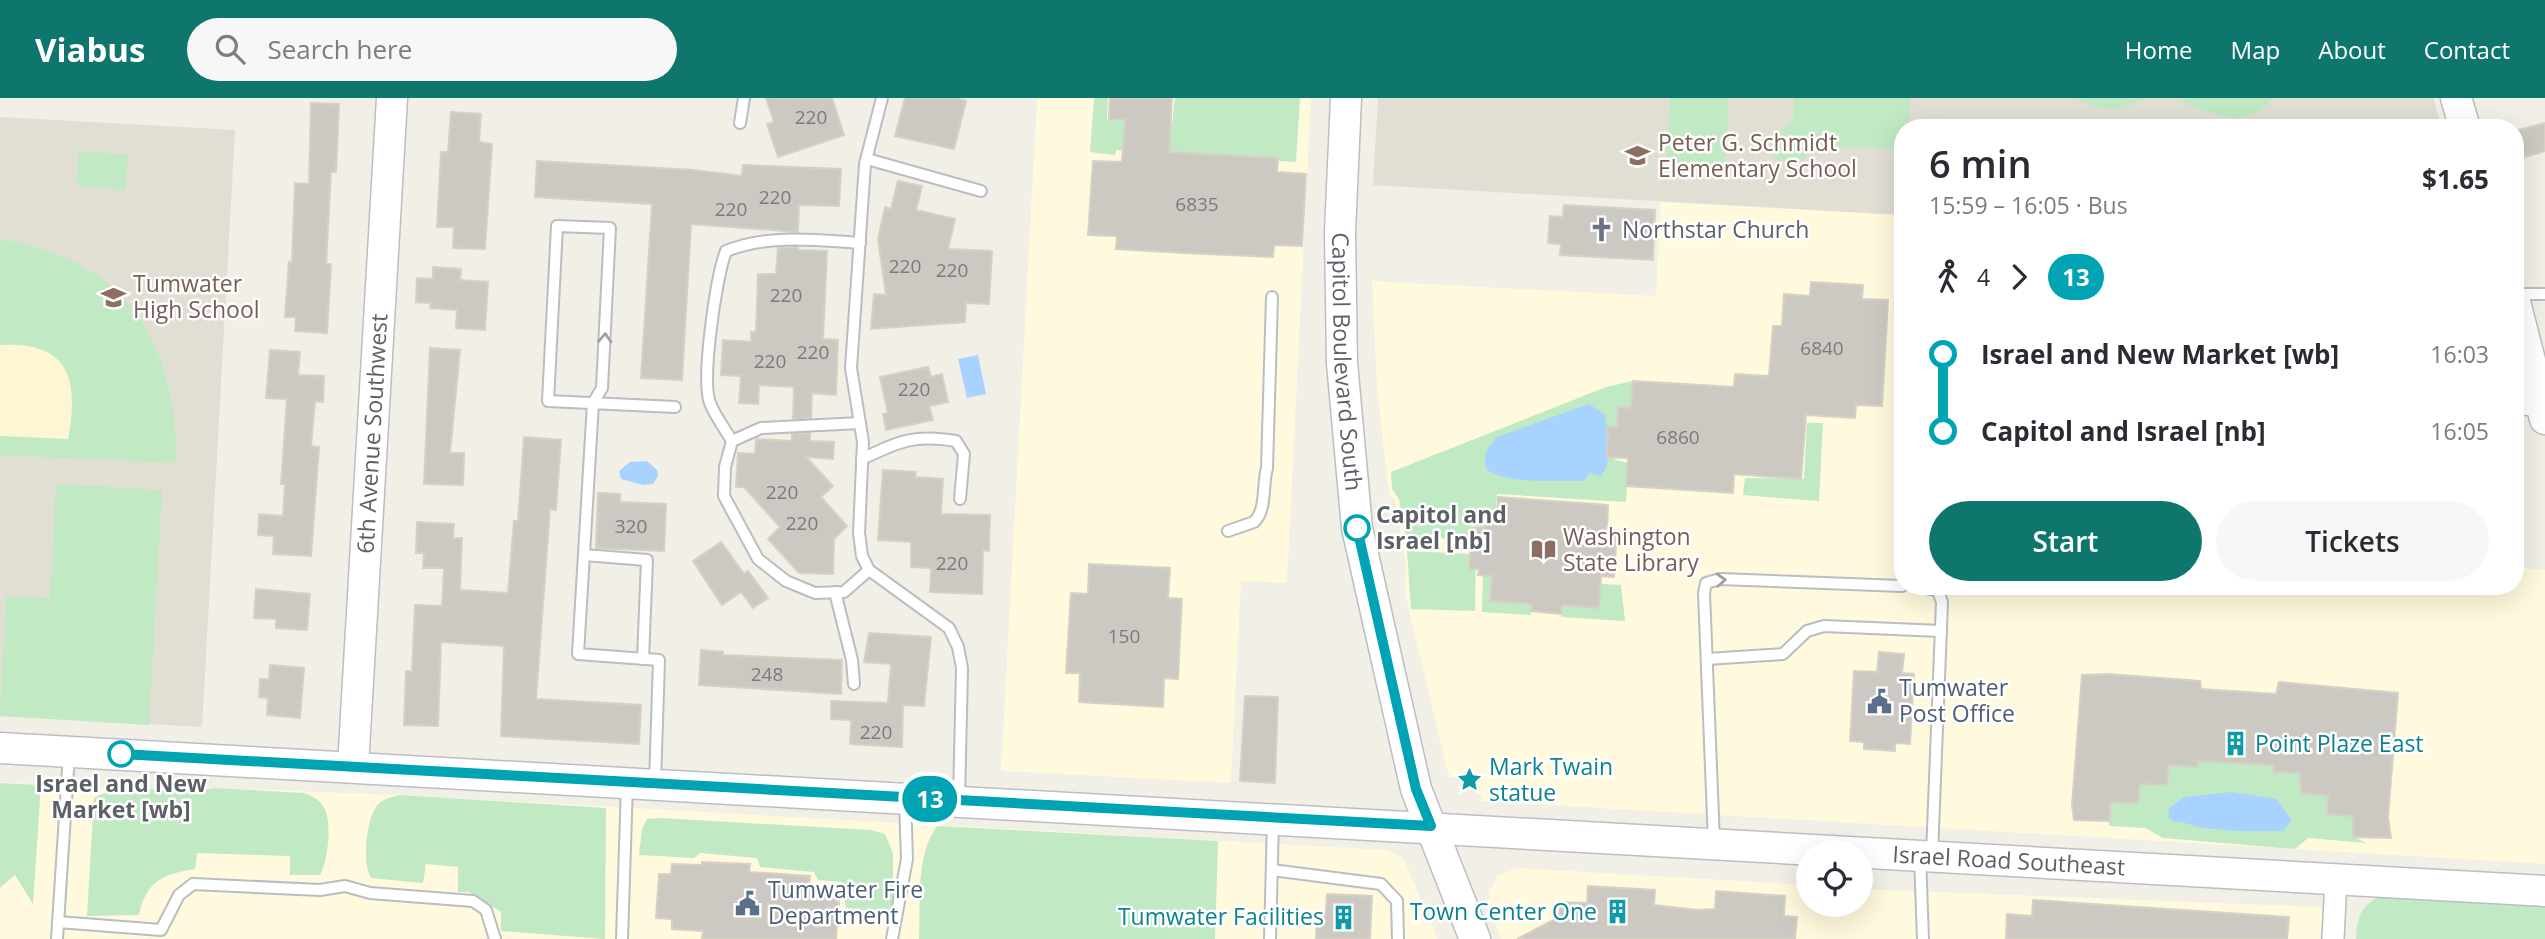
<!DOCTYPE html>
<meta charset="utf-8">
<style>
:root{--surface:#fff;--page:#f7f7f7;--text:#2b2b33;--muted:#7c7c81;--accent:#0f766e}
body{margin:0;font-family:"Open Sans",sans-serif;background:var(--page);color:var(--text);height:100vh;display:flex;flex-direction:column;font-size:26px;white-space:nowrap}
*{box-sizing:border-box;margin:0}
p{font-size:23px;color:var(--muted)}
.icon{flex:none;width:38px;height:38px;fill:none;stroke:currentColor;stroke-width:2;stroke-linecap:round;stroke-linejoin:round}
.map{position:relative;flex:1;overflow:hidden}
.sheet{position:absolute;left:1894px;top:21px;width:630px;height:476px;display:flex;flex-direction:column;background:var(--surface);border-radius:28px;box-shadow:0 7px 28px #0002}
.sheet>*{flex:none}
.badge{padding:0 14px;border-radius:23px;font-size:24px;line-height:46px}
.fabs{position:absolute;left:1796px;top:742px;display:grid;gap:14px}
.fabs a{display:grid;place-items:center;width:77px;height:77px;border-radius:50%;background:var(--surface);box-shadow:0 7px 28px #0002;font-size:35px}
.map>.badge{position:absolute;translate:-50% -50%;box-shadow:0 0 0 4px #fff}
.legs{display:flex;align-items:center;gap:10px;height:77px;padding:0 35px;font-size:23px}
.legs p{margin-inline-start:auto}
.summary{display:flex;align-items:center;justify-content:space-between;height:119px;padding:0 35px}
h1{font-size:38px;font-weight:600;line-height:52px}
.action{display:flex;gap:14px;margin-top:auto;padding:14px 35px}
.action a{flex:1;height:80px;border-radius:42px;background:var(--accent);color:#fff;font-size:28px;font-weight:600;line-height:80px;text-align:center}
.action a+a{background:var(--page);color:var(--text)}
ul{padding:0 35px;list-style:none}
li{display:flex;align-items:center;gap:24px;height:77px;font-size:26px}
li i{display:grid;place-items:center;width:10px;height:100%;margin:0 9px;background:currentColor}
li i::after{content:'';width:18px;height:18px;margin:-9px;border:5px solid;border-radius:50%;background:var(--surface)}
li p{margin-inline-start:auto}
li:first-child i{background:linear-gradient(#0000 50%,currentColor 0)}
li:last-child i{background:linear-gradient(currentColor 50%,#0000 0)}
header{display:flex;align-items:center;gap:42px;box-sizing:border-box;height:98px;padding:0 35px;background:var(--accent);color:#fff}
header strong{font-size:33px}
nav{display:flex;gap:38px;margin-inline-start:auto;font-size:24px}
.search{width:490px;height:63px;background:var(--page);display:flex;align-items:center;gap:18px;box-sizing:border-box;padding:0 24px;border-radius:38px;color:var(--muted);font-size:26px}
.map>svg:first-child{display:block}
.commercial{fill:#fff9dd}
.education{fill:#e1ded4}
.green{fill:#c1e9c4}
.sand{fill:#fdf6d5}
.water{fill:#a8d3ff}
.building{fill:#ccc9c3;stroke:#d6d1c4;stroke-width:2}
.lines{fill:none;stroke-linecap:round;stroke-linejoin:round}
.lane-casing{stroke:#babdc2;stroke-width:14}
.street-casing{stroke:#babdc2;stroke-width:24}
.secondary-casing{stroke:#bbbec4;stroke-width:33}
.lane{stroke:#fff;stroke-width:10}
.street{stroke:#fff;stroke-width:21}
.secondary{stroke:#fff;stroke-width:30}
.oneway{stroke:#9ea0a4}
.line-1-casing{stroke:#fff;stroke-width:16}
.line-1{stroke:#00a3b4;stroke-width:10}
.stop-1-dot{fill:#fff;stroke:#00a3b4;stroke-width:3.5}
.labels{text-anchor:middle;stroke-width:5;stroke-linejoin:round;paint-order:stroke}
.number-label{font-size:19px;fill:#797b7e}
.education-label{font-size:23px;fill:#785e54;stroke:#fff;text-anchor:start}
.worship-label{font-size:23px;fill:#5b616d;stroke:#fff;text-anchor:start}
.street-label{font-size:23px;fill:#5d6167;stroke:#fff}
.stop-label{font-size:23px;font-weight:bold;fill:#5d6167;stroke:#fff;text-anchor:start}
.service-label{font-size:23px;fill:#4e5e75;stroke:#fff;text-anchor:start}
.culture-label{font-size:23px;fill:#0d838f;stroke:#fff;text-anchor:start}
</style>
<header>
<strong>Viabus</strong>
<div class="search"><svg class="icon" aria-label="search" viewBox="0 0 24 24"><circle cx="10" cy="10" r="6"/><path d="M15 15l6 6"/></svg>Search here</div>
<nav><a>Home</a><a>Map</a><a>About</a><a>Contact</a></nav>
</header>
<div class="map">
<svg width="2545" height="841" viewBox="0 0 2545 841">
<rect width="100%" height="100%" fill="#f1efe6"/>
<g class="commercial">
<path d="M1037 0H1311L1287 485 1241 483 1231 685 1001 673Z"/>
<path d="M1660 104 1902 117V488H2515V469L2545 472V766L1482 703 1476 680 1467 676 1449 680 1405 495 1406 469 1396 404 1389 396 1377 291 1372 183 1656 198Z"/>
<path d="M0 684 194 695 215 690 400 697 1386 752 1403 759 1438 841H0Z"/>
<path d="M1517 770 1808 787V807H1860V791L2323 809 2320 841H1502L1489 814V794L1498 777Z"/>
</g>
<g class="education">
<path d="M1378 0H2433L2442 30H1902V117L1373 87Z"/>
<path d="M0 19 235 32 202 629 0 618Z"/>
</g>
<g class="green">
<path d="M1094 0H1108L1107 22 1172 26 1175 0H1300L1296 64 1116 52 1115 57 1090 54Z"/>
<path d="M1670 0H1729L1725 65 1718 71 1675 69 1666 61Z"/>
<path d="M1794 0H1910L1909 30H1902V51L1816 49 1801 63 1774 62 1776 37 1793 23Z"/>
<path d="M2076 0H2145C2116 13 2106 16 2076 0Z"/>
<path d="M2182 0H2272C2250 33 2209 17 2182 3Z"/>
<path d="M79 53 128 57 125 92 76 88Z"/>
<path d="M0 141C125 161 177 243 176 365L0 357Z"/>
<path d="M1633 283 1631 309H1618L1615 362 1628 365 1626 404 1497 396 1495 422H1485L1484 430 1471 428 1468 442 1405 438 1399 401 1392 391 1391 374 1606 289Z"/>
<path d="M1807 325H1823L1819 403 1743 397 1745 380 1804 381Z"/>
<path d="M56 386 162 392 149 627 0 618 6 498 50 500Z"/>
<path d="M1407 453 1476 456 1475 513 1411 511Z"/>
<path d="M1483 477 1492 478 1490 503 1532 506 1531 517 1482 514Z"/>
<path d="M1601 486 1621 487 1625 523 1561 519 1562 507 1599 510Z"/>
<path d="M2198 663 2273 667V674L2300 675 2301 695 2328 698 2327 716 2353 718V738L2366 745 2308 740 2295 751 2163 740 2145 730 2109 728 2110 704 2137 705 2140 686 2166 687 2169 667 2198 669Z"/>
<path d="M0 685 41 687 33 806 15 777 0 790Z"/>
<path d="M215 690 304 695C311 698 319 701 323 708 333 723 328 762 320 777H290V758L197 755 195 771C163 776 146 783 139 817L87 818 94 700C124 681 178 699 215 690Z"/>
<path d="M400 697 606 710 605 841 501 833V814L469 794H458V769L426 766 423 785 371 780C362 766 366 723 376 709 381 701 392 699 400 697Z"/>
<path d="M660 720 871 732 885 736 893 755V815L846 810 842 784 818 782 814 774 760 769 757 760 700 755 694 760 639 757 642 731 647 721Z"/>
<path d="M937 728 1218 743 1215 841H919C921 804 915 759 937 728Z"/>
<path d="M2379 799 2545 807V841H2356C2357 821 2360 808 2379 799Z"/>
</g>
<path class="sand" d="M0 247C70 243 79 282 68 341L0 338Z"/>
<g class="water">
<path d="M978 257 986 296 967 300 958 261Z"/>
<path d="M1589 306 1605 317C1608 335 1614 363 1601 378L1589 375 1585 383C1555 382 1513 387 1487 372 1482 357 1487 350 1497 339Z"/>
<path d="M647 363 657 372 658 378 653 386 643 387 621 381 619 373 630 364Z"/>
<path d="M2232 694 2276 701 2292 722 2283 733C2255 733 2222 734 2195 728 2186 726 2183 723 2174 724L2168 719 2169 710 2184 699Z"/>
</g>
<g class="building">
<path d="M766 0H832L844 37 778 59 767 26 774 24Z"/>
<path d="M905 0H955L966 3 954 51 895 38Z"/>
<path d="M1110 0H1172L1169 54 1278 60 1277 74 1306 76 1302 148 1274 147 1273 159 1185 155 1116 151 1117 138 1088 137 1093 63 1122 64 1125 22 1109 21Z"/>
<path d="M311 5 339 6 336 74H331L326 166H331L327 235 295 233 296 219H285L289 164H292L295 85 309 86Z"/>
<path d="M451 14 481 16 479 44 492 46 485 151 453 150 454 129H437L441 54H448Z"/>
<path d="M2545 25V53L2525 59 2518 32Z"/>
<path d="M537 63 694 72 742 78 743 67 841 71 839 108 799 107 798 134 691 126 682 282 641 280 652 106 535 99Z"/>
<path d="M898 83 922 88 916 112 955 121 948 151 992 153 989 206 966 205 965 224 871 231 874 196 886 197 878 141 885 109 891 111Z"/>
<path d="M1564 107 1655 112 1653 162 1560 157 1561 146 1548 145 1550 118 1563 119Z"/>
<path d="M798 149V152L827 153 823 241 838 242 836 297 812 295 811 320 793 321 794 289 759 287 758 306 739 305 741 278 721 277 723 242 751 244V234H756L758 176H776L778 150Z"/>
<path d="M433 169 461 171 460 182 488 184 485 232 456 230 457 212 430 210 431 205 416 204 417 180 433 181Z"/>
<path d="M1811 184 1863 187 1862 201 1888 202 1882 308 1856 307 1855 320 1806 317 1801 381 1734 376 1733 395 1626 388 1628 360 1607 359 1608 329H1617L1618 309 1631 310 1633 283 1734 289 1735 276 1769 278 1773 228H1782L1784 196 1810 198Z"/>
<path d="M430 250 460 252 450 355H464L463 387 424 386Z"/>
<path d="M270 252 300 254 298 277 324 278 323 304 315 303 311 348 319 349 311 458 273 456 274 438 258 437 259 416 283 418 285 386H281L287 301 266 300Z"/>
<path d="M928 269 931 279 942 276 948 304 929 308 933 322 886 332 883 316 888 315 880 279Z"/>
<path d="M810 335V343L834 344 833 361 806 359 833 388 821 399 847 428 834 441 833 476 799 475 768 441 780 429 744 389H736L738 355 755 356 756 341 792 343V336Z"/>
<path d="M524 339 561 342 556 412 550 411 536 601 641 607 639 646 501 638 504 548 441 544 438 628 404 627 406 573H412L415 507 442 508 444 470H423L424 455H416L417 424 454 426 453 440H462L460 492 508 495 514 423H518Z"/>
<path d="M883 372 916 374 915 379 943 381 941 416 990 417 989 453 983 452 982 496 930 494 931 470 911 469V444L878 442Z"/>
<path d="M598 395 620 396V404L666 406 664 453 596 450Z"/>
<path d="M1498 399 1608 407 1607 432 1617 433 1614 479 1601 478 1599 510 1562 507 1561 516 1531 513 1532 506 1490 503 1492 478 1478 477 1479 471H1469L1472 430H1484V424L1497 425Z"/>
<path d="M721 444 744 476 748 473 768 500 753 510 741 494 722 507 693 463Z"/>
<path d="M1089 466 1170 470 1168 500 1182 501 1178 581 1164 580 1163 609 1079 604 1080 575H1066L1071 495 1088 496Z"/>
<path d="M256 491 310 496 307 532 276 530V521L254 520Z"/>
<path d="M869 535 931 539 924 608 903 607 902 649 850 646 851 622 831 621V603L888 605 891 566 864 564Z"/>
<path d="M701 552 723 554V557L842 562 841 596 699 587Z"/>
<path d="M1879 554 1904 556 1902 575 1914 576 1910 646 1895 645V653L1864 651V644L1850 643 1854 573 1877 574Z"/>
<path d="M270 567 304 570 300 620 267 617 268 600 259 599 260 581H269Z"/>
<path d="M2108 576 2200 583 2201 591 2276 596 2279 584 2398 595 2388 720 2391 740 2353 739V718L2327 716 2328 698 2301 695 2300 675 2273 674V667L2198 663V669L2169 667 2167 687 2140 686 2138 705 2110 704V723L2074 722 2072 707 2082 577Z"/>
<path d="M1245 598 1278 599 1275 685 1240 683Z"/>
<path d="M702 764 750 766 749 774 810 778 809 788 840 790 836 841H702L703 833 672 831V821L656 820 659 776H671L672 766 702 767Z"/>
<path d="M1588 788 1655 792 1654 807 1697 812 1715 811 1716 793 1785 798 1784 818 1797 819 1795 841H1517L1559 819 1561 804 1587 805Z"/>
<path d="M1327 796 1372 798 1370 841H1316L1317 813 1326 814Z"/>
<path d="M2033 802 2289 819 2287 841H2006L2007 816 2032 818Z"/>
</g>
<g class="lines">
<defs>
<g id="lane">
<path d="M882 0 865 66 851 270 863 344 859 435 862 458 869 472 949 530 958 549 962 570 959 702"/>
<path d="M740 25 744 0"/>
<path d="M867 61 981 93"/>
<path d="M2515 196H2545"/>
<path d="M860 325 761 330 732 343 725 369 724 398 758 461 786 483 815 495 844 494 869 472"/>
<path d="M732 343C725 331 715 318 710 305 701 282 716 179 726 153 769 136 814 142 860 145"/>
<path d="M862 361C900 343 914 336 956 343L964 356 960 401"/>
<path d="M1228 433 1254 424C1267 412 1262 387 1267 370L1272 199"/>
<path d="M584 457 647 462 643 561"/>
<path d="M1919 488 1938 493 1942 504 1932 757"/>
<path d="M835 494 852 562 854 586"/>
<path d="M1707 561 1783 556 1807 533 1824 528 1941 533"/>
<path d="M655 685 659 562 578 556 593 305 602 290 610 130 557 128 548 303 675 309"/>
<path d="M1714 744 1704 495 1706 485 1720 481 1902 488"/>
<path d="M1920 759 1923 841"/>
<path d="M1272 772 1381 786 1397 803 1398 841"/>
<path d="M58 824 161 832 179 797 193 786 320 792 345 788 370 795 473 803 486 812 495 841"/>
<path d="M57 841 69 656"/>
<path d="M622 841 627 687"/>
<path d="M892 841 907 761 905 702"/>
<path d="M1270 841 1273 722"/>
</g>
<g id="street">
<path d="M2515 306 2541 307"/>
<path d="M2333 841 2336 781"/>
</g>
<g id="secondary">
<path id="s1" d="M1346 0 1340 134 1342 265 1357 430 1416 691 1475 841"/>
<path d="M2456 0 2465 30"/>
<path d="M2515 204 2545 321"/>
<path id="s2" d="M0 650 2545 793"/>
<path id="s3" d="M353 669 392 0"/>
</g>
</defs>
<use href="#lane" class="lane-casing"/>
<use href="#street" class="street-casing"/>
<use href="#secondary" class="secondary-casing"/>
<use href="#lane" class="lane"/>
<use href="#street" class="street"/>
<use href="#secondary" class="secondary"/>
</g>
<defs><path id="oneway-chevron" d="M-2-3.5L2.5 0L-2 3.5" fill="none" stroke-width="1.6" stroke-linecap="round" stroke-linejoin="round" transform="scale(1.75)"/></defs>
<g class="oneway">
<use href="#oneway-chevron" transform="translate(605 240) rotate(-87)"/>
<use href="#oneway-chevron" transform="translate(1721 482) rotate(-3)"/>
</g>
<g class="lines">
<defs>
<path id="line-1" d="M121 656 1431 728 1416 691 1357 430"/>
</defs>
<use href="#line-1" class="line-1-casing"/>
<use href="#line-1" class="line-1"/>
</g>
<defs>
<symbol id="school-bare" viewBox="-9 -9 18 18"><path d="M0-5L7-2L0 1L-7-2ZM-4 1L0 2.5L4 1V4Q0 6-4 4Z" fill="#8d6e63" stroke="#fff" stroke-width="2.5" paint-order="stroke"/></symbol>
<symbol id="church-bare" viewBox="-9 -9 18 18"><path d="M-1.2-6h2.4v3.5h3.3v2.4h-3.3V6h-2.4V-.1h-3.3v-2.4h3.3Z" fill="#6b7280" stroke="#fff" stroke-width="2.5" paint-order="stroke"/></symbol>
<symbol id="library-bare" viewBox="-9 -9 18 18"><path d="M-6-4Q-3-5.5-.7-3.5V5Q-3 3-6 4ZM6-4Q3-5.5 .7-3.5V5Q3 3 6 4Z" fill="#8d6e63" stroke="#fff" stroke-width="2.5" paint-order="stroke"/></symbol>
<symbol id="civic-bare" viewBox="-9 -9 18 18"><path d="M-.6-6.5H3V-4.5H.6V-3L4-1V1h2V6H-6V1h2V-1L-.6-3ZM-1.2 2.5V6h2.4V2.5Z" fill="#5c6f8a" stroke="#fff" stroke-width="2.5" paint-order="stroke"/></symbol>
<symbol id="building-bare" viewBox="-9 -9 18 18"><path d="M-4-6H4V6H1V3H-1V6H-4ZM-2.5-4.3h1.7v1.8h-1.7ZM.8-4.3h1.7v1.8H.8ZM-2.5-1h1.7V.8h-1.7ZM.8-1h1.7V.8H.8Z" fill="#0f9aa8" stroke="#fff" stroke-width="2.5" paint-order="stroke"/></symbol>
<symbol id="sight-bare" viewBox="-9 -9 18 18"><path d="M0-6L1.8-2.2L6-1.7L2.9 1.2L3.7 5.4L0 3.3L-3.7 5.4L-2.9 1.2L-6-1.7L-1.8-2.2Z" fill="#0f9aa8" stroke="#fff" stroke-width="2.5" paint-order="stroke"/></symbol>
</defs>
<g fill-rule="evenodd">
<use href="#school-bare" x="1620" y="40" width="35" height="35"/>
<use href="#church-bare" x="1584" y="114" width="35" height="35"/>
<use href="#school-bare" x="96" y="182" width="35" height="35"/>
<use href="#library-bare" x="1526" y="434" width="35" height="35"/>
<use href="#civic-bare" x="1862" y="586" width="35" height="35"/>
<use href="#building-bare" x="2218" y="628" width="35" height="35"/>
<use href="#sight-bare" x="1452" y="664" width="35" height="35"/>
<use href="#civic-bare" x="730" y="788" width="35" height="35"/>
<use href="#building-bare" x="1600" y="796" width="35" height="35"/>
<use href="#building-bare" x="1326" y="802" width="35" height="35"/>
</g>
<g class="stop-1-dot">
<circle cx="1357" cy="430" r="12"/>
<circle cx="121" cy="656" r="12"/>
</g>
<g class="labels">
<g class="number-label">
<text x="811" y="26">220</text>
<text x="775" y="106">220</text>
<text x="1197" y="113">6835</text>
<text x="731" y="118">220</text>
<text x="905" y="175">220</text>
<text x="952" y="179">220</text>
<text x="786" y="204">220</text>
<text x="1822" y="257">6840</text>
<text x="813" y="261">220</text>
<text x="770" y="270">220</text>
<text x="914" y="298">220</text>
<text x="1678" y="346">6860</text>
<text x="782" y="401">220</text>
<text x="802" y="432">220</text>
<text x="631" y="435">320</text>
<text x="952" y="472">220</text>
<text x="1124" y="545">150</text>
<text x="767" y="583">248</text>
<text x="876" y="641">220</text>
</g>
<g class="education-label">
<text x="1658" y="53">Peter G. Schmidt<tspan x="1658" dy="26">Elementary School</tspan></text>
<text x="133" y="194">Tumwater<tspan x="133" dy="26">High School</tspan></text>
<text x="1563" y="447">Washington<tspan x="1563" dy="26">State Library</tspan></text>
</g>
<g class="worship-label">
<text x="1622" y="140">Northstar Church</text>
</g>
<g class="street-label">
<text dy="8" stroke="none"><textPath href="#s1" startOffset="264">Capitol Boulevard South</textPath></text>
<text dy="8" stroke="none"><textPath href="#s3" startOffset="334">6th Avenue Southwest</textPath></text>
<text dy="8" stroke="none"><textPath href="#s2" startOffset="2012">Israel Road Southeast</textPath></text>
</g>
<g class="stop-label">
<text x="1376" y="425">Capitol and<tspan x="1376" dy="26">Israel [nb]</tspan></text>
<text x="121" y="694" text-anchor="middle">Israel and New<tspan x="121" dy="26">Market [wb]</tspan></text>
</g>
<g class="service-label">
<text x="1899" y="598">Tumwater<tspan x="1899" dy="26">Post Office</tspan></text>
<text x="768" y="800">Tumwater Fire<tspan x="768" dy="26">Department</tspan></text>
</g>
<g class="culture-label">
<text x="2255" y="654">Point Plaze East</text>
<text x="1489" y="677">Mark Twain<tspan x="1489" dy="26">statue</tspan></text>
<text x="1597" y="822" text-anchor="end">Town Center One</text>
<text x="1324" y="827" text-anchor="end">Tumwater Facilities</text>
</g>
</g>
</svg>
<div class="fabs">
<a><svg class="icon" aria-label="locate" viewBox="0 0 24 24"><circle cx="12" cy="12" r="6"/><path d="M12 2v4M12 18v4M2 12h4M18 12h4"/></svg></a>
</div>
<b class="badge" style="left:930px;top:701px;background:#00a3b4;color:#fff">13</b>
<section class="sheet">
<div class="summary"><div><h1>6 min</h1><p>15:59 – 16:05 · Bus</p></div><b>$1.65</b></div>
<div class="legs"><svg class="icon" aria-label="walk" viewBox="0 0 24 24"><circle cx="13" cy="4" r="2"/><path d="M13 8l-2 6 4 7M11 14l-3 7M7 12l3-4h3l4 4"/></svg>4<svg class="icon" aria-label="forward" viewBox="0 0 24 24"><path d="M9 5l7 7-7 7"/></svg><b class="badge" style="background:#00a3b4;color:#fff">13</b></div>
<ul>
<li><i style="color:#00a3b4"></i><b>Israel and New Market [wb]</b><p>16:03</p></li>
<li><i style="color:#00a3b4"></i><b>Capitol and Israel [nb]</b><p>16:05</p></li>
</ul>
<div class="action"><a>Start</a><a>Tickets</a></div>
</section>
</div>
